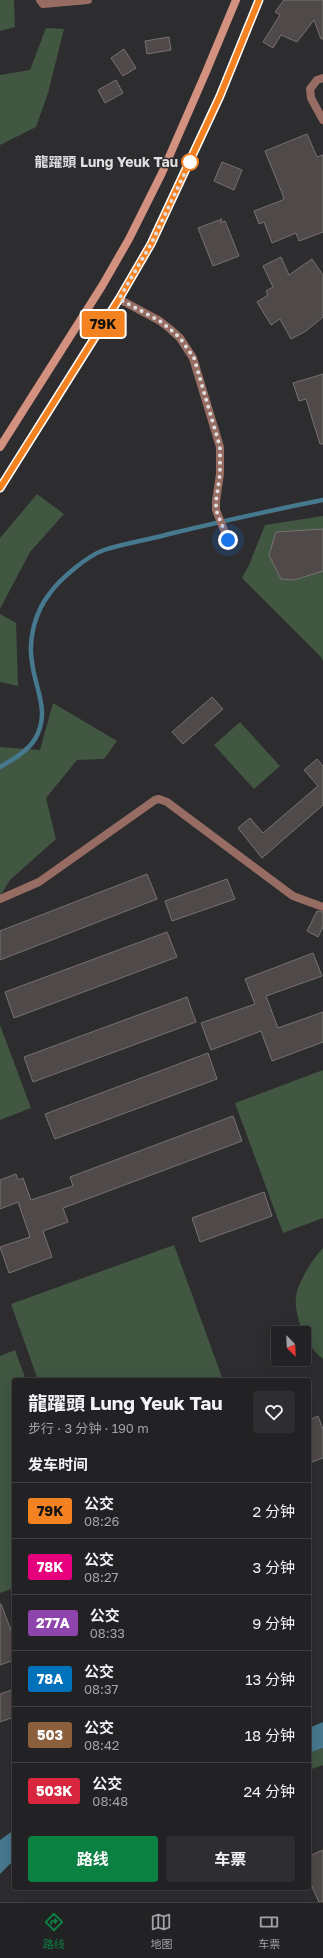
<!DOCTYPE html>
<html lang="zh">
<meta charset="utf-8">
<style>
:root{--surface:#222123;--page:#2e2e30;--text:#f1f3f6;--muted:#a2a3a6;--line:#3f3e41;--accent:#0b8043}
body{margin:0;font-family:"Golos Text","Noto Sans SC",sans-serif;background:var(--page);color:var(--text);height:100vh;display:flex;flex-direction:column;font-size:15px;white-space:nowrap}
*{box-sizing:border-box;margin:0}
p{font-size:13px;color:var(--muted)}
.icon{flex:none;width:22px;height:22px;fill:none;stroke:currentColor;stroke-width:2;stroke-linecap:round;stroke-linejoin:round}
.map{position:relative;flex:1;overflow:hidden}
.details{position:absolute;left:12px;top:1378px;width:299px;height:512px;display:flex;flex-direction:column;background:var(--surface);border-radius:4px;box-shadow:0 4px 16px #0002,0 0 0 1px var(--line)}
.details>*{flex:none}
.badge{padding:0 8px;border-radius:3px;font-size:14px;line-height:26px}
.needle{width:26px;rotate:157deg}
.tools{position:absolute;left:271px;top:1326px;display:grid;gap:8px}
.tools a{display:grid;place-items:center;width:40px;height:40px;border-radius:4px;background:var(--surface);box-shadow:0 4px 16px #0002,0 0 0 1px var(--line);font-size:20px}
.you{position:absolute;width:20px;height:20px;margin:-10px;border:3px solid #fff;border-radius:50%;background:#1a73e8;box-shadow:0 0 0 6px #1a73e833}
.map>.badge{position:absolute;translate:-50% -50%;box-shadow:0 0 0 2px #fff}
h2{padding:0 16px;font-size:15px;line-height:36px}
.round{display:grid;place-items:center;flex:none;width:42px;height:42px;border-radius:4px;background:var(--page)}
.headline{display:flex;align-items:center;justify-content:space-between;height:68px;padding:0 16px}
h1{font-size:19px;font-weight:700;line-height:30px}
.primary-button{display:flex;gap:8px;margin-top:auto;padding:8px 16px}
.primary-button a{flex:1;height:46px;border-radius:4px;background:var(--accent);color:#fff;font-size:16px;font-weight:700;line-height:46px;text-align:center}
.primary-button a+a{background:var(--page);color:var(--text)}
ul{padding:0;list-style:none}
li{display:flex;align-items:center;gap:12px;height:56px;padding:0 16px;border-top:1px solid var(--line)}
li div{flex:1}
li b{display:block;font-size:15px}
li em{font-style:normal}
li .badge{min-width:44px;font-weight:700;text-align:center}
.dock{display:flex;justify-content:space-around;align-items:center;height:56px;border-top:1px solid var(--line);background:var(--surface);font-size:11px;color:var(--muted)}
.dock a{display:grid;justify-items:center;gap:2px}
.dock .current{color:var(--accent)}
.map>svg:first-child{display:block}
.green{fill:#415742}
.water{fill:#46788e}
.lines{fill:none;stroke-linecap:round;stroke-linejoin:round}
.stream{stroke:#46788e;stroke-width:4.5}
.building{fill:#4f4a49;stroke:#777271}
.street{stroke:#976d63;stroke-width:8}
.secondary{stroke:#d39180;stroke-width:8}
.line-casing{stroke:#fff;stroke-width:9}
.line{stroke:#f58220;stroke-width:6}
.walk{stroke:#dfdee0;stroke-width:4;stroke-dasharray:0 7.2}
.stop-dot{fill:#fff;stroke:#f58220;stroke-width:2}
.labels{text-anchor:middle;stroke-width:3;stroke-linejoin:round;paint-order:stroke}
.stop-label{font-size:14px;font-weight:bold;fill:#dfdee0;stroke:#2d2c2f;text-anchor:end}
</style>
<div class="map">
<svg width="323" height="1902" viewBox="0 0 323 1902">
<rect width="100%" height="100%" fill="#2d2c2f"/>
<g class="green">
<path d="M0 0H14L15 27 0 31Z"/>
<path d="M46 28 64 29 48 93 36 127 0 145V75L30 70Z"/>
<path d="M37 494 64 514 30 552 0 609V538Z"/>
<path d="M323 516V661L320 656 242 578 249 565 265 525Z"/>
<path d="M0 614 16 623 18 686 0 682Z"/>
<path d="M53 703 117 741 104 759 77 760 46 798 56 839 10 880 0 896V747L40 750Z"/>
<path d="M240 722 280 766 254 789 214 745Z"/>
<path d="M0 1025 31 1108 0 1120Z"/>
<path d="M323 1070V1218L283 1233 235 1103Z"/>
<path d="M174 1245 223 1380H38L11 1304Z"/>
<path d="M323 1248V1359C306 1346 294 1317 296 1296 298 1282 313 1258 323 1248Z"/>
<path d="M15 1350 26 1380H14V1588L0 1593V1356Z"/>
<path d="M323 1748V1765L309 1770V1753Z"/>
</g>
<g class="water">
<path d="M323 1722V1748L309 1753V1728Z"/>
<path d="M14 1830V1860L0 1874V1840Z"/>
</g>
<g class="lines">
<path class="stream" d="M0 767C12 760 28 751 35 739 51 712 35 689 32 662 28 639 35 612 50 593 60 579 87 556 104 550 125 543 148 540 169 534 220 522 271 510 323 500"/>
</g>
<g class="building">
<path d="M284 0H323V39H321L314 20 297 42 281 35 273 48 263 42 280 15 275 12Z"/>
<path d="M169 37 171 50 147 54 145 41Z"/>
<path d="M124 49 136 68 123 76 111 58Z"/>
<path d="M116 80 123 93 105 103 98 90Z"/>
<path d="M307 134 317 157 323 155V232L299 241 296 233 272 243 264 222 259 224 254 211 283 200 284 198 265 151Z"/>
<path d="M222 162 242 170 234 190 214 181Z"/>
<path d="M222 219 220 223 225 221 239 256 213 266 198 228Z"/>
<path d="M281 257 289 275 312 259 323 275V317L306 331 291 339 280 319 271 325 257 302 268 295 266 291 273 287 263 266Z"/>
<path d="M323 374V444H320L306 399 299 401 293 383Z"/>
<path d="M323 529V571L294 580 281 579 269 555 276 532Z"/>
<path d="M212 697 223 709 183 744 172 732Z"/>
<path d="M317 759 323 766V805L262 858 238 828 250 818 263 833 318 786 304 770Z"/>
<path d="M147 874 157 899 0 960V931Z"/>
<path d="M227 879 235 899 172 921 165 901Z"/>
<path d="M317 911 323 912V927L318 937 307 931Z"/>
<path d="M167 932 177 957 14 1018 5 992Z"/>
<path d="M313 953 322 976 266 996 278 1028 323 1012V1042L272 1061 261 1031 211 1050 201 1023 255 1004 245 979Z"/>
<path d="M187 997 196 1022 33 1082 24 1057Z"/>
<path d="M208 1053 217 1079 55 1139 45 1114Z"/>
<path d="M233 1116 242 1141 63 1208 68 1222 43 1231 52 1257 9 1273 0 1247 30 1237 18 1202 0 1209V1180L16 1174 18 1180 23 1178 31 1200 73 1186 70 1177Z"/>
<path d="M264 1192 272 1216 200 1242 192 1218Z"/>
<path d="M318 1416 323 1429V1458L309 1463V1420Z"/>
<path d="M0 1604H1L14 1638V1660L0 1665Z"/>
<path d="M14 1689V1717L0 1722V1694Z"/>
<path d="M323 1850V1902H319L309 1880V1856Z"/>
</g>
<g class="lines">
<g class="street">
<path d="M40 0 43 4 88 0"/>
<path d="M323 78 317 80 310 89 311 98 323 120"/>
<path d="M119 299 160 321 170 329 180 338 193 358 220 447V474L216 501V510L228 540"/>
<path d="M0 899 39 882 155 800 159 799 167 802 293 896 323 907"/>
</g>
<g class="secondary">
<path d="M0 447 102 286 129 239 162 173 206 72 236 0"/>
<path d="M0 488 119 299 151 244 220 96 259 0"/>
</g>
</g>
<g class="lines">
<defs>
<path id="line" d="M0 488 119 299 151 244 220 96 259 0"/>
</defs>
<use href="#line" class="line-casing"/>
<use href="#line" class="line"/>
<path class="walk" d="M190 162 151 244 119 299 160 321 170 329 180 338 194 358 220 447V474L216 501V510L228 540"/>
</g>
<circle class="stop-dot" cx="190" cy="162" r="8"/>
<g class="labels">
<g class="stop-label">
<text x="178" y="167">龍躍頭 Lung Yeuk Tau</text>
</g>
</g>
</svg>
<div class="tools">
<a><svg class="needle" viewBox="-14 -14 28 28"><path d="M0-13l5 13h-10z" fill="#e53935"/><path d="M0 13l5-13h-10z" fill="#a2a3a6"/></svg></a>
</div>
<div class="you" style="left:228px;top:540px"></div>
<b class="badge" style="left:103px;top:324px;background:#f58220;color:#111">79K</b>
<section class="details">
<div class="headline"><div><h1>龍躍頭 Lung Yeuk Tau</h1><p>步行 · 3 分钟 · 190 m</p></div><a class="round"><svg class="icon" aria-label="heart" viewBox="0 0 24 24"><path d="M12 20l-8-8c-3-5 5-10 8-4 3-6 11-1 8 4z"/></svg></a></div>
<h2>发车时间</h2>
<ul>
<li><span class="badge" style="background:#f58220;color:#111">79K</span><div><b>公交</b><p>08:26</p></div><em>2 分钟</em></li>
<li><span class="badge" style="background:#e6007e;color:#fff">78K</span><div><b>公交</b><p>08:27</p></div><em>3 分钟</em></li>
<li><span class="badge" style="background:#8e44ad;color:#fff">277A</span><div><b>公交</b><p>08:33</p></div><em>9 分钟</em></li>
<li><span class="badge" style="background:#0072bc;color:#fff">78A</span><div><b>公交</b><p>08:37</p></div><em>13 分钟</em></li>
<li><span class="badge" style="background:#8b5e3c;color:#fff">503</span><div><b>公交</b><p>08:42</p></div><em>18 分钟</em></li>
<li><span class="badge" style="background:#d7263d;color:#fff">503K</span><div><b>公交</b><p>08:48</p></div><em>24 分钟</em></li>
</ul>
<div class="primary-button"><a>路线</a><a>车票</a></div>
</section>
</div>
<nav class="dock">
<a class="current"><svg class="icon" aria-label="directions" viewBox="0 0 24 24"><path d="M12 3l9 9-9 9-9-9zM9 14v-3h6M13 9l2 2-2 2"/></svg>路线</a>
<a><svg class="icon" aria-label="map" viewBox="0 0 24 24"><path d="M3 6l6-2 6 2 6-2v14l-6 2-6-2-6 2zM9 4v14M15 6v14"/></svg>地图</a>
<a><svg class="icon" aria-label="tickets" viewBox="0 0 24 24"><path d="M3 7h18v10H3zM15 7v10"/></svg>车票</a>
</nav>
